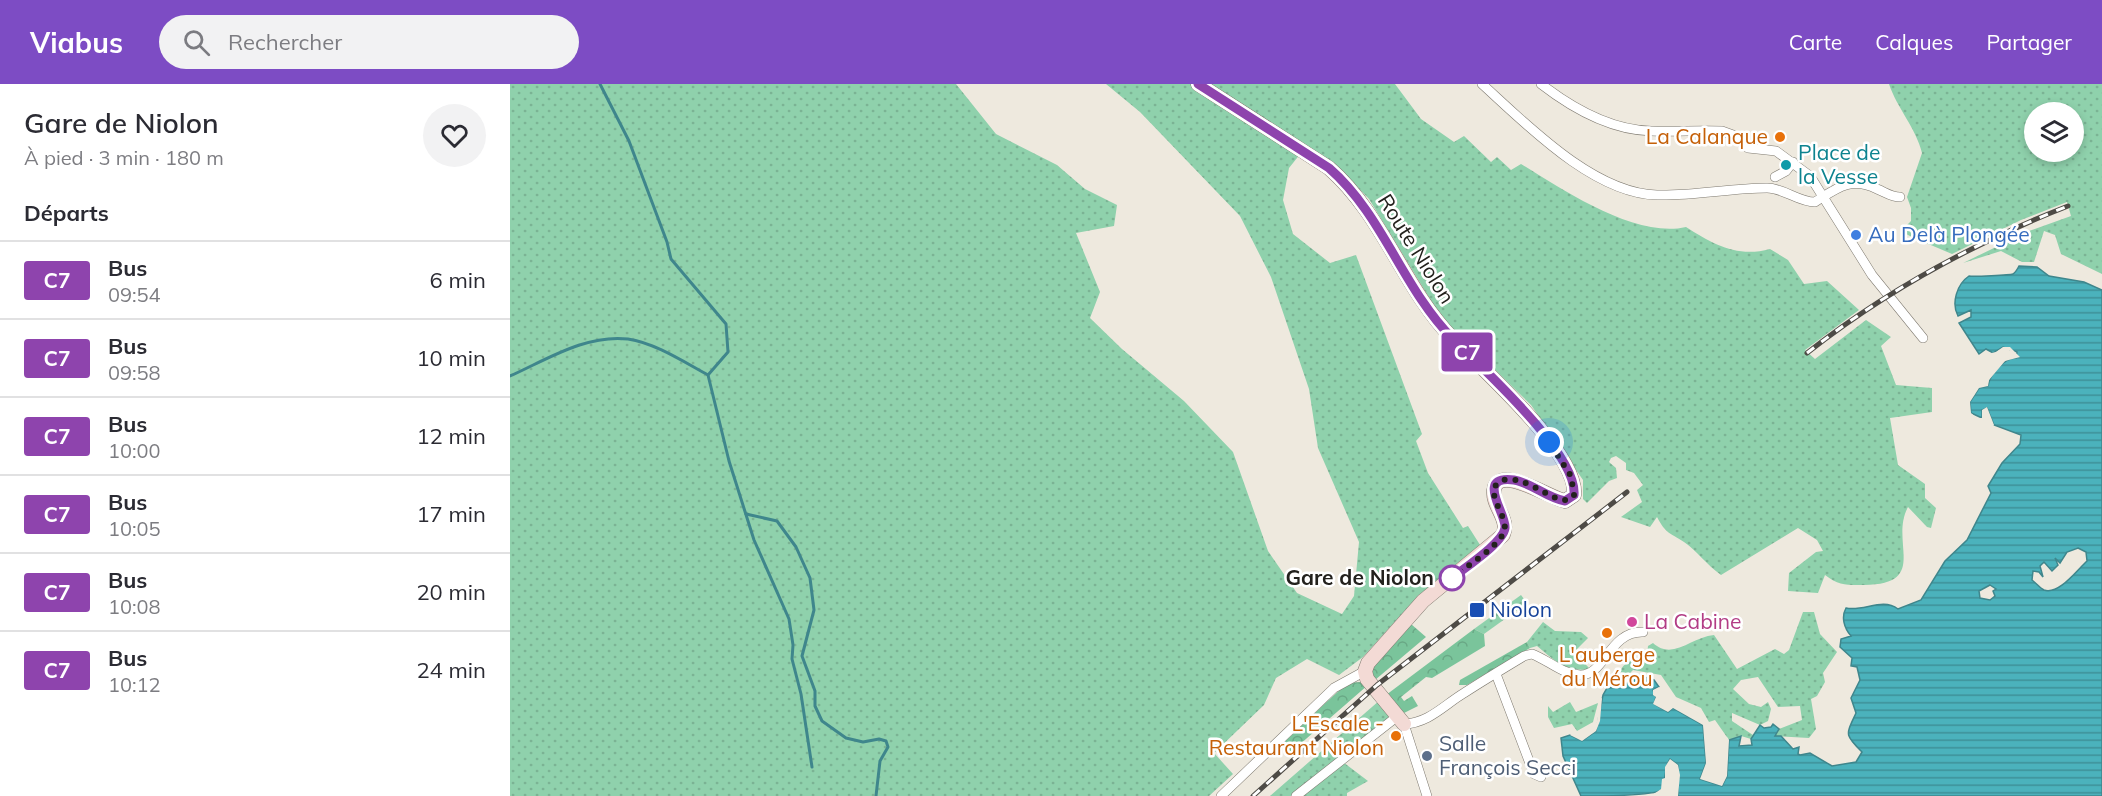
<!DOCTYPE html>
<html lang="fr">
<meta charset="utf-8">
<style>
:root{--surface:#fff;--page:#f2f2f3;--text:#2b2b33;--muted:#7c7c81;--line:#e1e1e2;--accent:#7d4cc4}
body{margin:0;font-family:Mulish,sans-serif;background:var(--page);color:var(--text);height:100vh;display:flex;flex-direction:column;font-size:22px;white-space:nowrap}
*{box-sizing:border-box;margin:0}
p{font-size:20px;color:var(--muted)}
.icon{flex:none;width:33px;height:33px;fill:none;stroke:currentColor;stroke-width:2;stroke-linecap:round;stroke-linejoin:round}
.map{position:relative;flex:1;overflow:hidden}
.side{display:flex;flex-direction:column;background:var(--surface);width:510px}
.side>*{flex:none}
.badge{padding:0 12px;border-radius:4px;font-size:21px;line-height:39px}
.controls{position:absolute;left:1514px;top:18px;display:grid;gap:12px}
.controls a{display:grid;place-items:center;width:60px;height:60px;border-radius:50%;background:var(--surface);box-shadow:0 3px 9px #0003;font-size:30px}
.you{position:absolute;width:30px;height:30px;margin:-15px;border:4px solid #fff;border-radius:50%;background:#1a73e8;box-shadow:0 0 0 9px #1a73e833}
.map>.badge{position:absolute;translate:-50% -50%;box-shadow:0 0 0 3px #fff}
h2{padding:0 24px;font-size:22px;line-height:54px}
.round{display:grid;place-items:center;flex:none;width:63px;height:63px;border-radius:32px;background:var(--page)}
.overview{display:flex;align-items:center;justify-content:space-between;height:102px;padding:0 24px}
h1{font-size:28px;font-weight:600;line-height:45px}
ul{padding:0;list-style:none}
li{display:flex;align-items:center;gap:18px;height:78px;padding:0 24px;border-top:2px solid var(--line)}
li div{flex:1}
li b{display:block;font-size:22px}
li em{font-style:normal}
li .badge{min-width:66px;font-weight:700;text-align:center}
header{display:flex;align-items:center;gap:36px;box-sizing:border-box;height:84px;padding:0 30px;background:var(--accent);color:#fff}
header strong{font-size:28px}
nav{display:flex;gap:33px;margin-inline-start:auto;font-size:21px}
.search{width:420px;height:54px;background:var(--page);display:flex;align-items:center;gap:15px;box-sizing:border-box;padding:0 21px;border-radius:33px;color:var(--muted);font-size:22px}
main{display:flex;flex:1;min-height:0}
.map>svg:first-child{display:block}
.grass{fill:url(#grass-dots);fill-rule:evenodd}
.forest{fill:url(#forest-crowns)}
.water{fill:url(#water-rules);stroke:#3f868c;stroke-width:1.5;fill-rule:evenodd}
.pier{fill:#eee9de}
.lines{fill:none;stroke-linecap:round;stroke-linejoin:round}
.stream{stroke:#3f868c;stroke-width:3}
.street-casing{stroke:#7e796f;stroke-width:10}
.secondary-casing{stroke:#7e796f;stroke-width:15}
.street{stroke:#fff;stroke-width:9}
.secondary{stroke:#f3dad5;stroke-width:14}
.rail-casing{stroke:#4e4b46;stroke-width:5}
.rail{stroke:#fff;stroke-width:3;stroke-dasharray:9;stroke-linecap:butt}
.line-casing{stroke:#fff;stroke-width:14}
.line{stroke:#8e44ad;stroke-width:9}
.walk{stroke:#23211d;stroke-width:6;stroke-dasharray:0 10.8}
.food-dot{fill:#e8710a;stroke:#fff;stroke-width:2}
.culture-dot{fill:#0f9aa8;stroke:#fff;stroke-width:2}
.shop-dot{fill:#3f7fe0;stroke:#fff;stroke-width:2}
.stop-dot{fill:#fff;stroke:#8e44ad;stroke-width:3}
.transit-dot{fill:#1a4fb4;stroke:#fff;stroke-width:2}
.hotel-dot{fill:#d1479c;stroke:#fff;stroke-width:2}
.service-dot{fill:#5c6f8a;stroke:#fff;stroke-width:2}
.labels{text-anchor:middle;stroke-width:5;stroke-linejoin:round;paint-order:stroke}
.food-label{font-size:21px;fill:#c56008;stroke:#fff;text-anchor:end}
.culture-label{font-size:21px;fill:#0d838f;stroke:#fff;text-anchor:start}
.shop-label{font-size:21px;fill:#366cbe;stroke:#fff;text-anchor:start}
.street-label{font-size:21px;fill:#23211d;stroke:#fff}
.stop-label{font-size:21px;font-weight:bold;fill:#23211d;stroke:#fff;text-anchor:end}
.transit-label{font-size:21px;fill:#164399;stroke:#fff;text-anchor:start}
.hotel-label{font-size:21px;fill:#b23c85;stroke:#fff;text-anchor:start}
.service-label{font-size:21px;fill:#4e5e75;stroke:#fff;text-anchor:start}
</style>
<header>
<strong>Viabus</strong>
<div class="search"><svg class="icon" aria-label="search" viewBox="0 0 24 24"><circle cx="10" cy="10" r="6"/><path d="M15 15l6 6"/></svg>Rechercher</div>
<nav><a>Carte</a><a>Calques</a><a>Partager</a></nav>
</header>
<main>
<section class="side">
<div class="overview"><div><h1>Gare de Niolon</h1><p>À pied · 3 min · 180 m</p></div><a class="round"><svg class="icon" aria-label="heart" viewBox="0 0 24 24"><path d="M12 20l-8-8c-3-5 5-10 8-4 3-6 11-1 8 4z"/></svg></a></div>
<h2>Départs</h2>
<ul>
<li><span class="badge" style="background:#8e44ad;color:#fff">C7</span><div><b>Bus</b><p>09:54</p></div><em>6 min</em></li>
<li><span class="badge" style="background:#8e44ad;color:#fff">C7</span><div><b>Bus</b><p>09:58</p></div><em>10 min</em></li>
<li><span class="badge" style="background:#8e44ad;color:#fff">C7</span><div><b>Bus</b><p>10:00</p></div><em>12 min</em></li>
<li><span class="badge" style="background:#8e44ad;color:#fff">C7</span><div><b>Bus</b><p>10:05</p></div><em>17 min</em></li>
<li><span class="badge" style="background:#8e44ad;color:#fff">C7</span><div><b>Bus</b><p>10:08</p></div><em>20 min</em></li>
<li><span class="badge" style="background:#8e44ad;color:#fff">C7</span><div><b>Bus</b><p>10:12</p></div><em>24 min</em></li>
</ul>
</section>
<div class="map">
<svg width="1592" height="712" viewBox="0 0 1592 712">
<defs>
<pattern id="grass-dots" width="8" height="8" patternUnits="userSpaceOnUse" patternTransform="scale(1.5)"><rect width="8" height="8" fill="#8fd1ac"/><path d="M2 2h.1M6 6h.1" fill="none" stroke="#7bb394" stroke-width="1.8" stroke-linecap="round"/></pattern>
<pattern id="forest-crowns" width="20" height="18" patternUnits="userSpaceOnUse" patternTransform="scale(1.5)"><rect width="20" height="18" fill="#7ac49b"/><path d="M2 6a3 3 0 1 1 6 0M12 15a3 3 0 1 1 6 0" fill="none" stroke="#69a885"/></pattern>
<pattern id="water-rules" width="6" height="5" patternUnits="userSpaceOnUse" patternTransform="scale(1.5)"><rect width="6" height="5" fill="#4bb2bc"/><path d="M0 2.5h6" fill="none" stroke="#3e9098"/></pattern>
</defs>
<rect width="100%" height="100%" fill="#eee9de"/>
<g class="grass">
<path d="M0 0H446L486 50 547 81 575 105 607 121 604 142 566 149 590 208 580 234 612 265 674 317 723 368 758 467 787 509 832 530 844 512 849 458 808 364 799 305 761 193 730 132 630 28 596 0H885L911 35 944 58 954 52 981 78 987 73 1001 86 1011 80C1053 106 1126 155 1176 143 1203 160 1227 174 1260 165L1278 176 1294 200 1317 197 1349 226 1295 266 1305 275 1356 236 1381 253 1371 262 1386 301 1422 304V328L1380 334 1388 381 1415 400V414L1426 424 1421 444 1417 443 1398 423C1379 458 1420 500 1354 501 1337 501 1329 502 1315 491L1308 509 1278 507 1279 489 1306 468 1313 467 1307 456 1288 444 1211 491C1197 481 1187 467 1174 458 1159 448 1156 450 1147 433L1140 443 1111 433 1132 418 1127 406 1133 401 1124 389 1116 386V379L1106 372 1101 374 1099 378 1106 384 1107 394 1099 397 1077 419 1073 415V396L1021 321 931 233 859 115 830 85 795 64 779 84 773 116 783 150 820 179 846 171 912 350 906 357 918 389 953 444 958 442 972 464 910 510 853 573 829 591 797 575 766 594 754 621 704 669 723 690 699 712H0Z"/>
<path d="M1379 0H1592V190L1551 170 1545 151 1534 147 1524 178H1512L1491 167 1453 179 1519 147 1561 132 1557 118 1511 136 1442 170C1425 162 1407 157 1391 147L1401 137V124L1397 113 1412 69C1406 44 1387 24 1379 0ZM1524 28H1563V68H1524Z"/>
<path d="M1011 511 1017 519 974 550 964 545Z"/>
<path d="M1293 528H1304L1310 550 1327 568 1313 589 1315 598 1307 612 1301 615 1306 645 1299 654 1265 652 1269 645 1292 636 1290 622 1268 623 1248 593 1231 596 1223 605 1239 620 1251 623 1258 618 1261 625 1258 637 1250 641 1222 629V637L1243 651 1241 655 1231 652 1219 656 1205 636 1199 638 1191 624 1166 613 1151 591 1123 586 1119 590 1110 588C1115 575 1126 577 1137 571L1138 562 1143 559C1163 577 1181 553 1204 551L1227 585 1265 565 1274 570 1279 566Z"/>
<path d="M1033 538 1045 547 1071 548 1078 554 1064 568 1080 585C1057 589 1044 576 1027 562L1020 564 1017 558Z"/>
<path d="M870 616 884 631 829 675 858 697 837 709V712H760Z"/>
<path d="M1060 618 1066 628 1088 619 1083 638 1067 647 1062 640 1044 644 1038 633V622L1043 628Z"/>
</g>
<g class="forest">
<path d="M901 540 916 553 865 596 861 585Z"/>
<path d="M964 545 974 550 975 562 922 594 916 593 891 613 894 617 902 612 908 622 892 630 876 611Z"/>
<path d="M1017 558 1020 564 957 601H949L950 596Z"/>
<path d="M855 598 858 601 781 668 773 659C785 649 831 602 840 599 844 598 850 598 855 598Z"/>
</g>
<path class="water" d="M1509 182 1527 183 1539 192 1574 198 1592 206V712H1168V681L1160 675C1153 685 1157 697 1151 706 1144 712 1086 712 1071 712L1053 672 1051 654 1060 651 1072 657 1086 647 1093 611 1097 604 1113 602 1128 591 1144 596 1149 603 1143 606 1146 613 1144 620 1158 628 1163 624 1193 641 1196 679 1190 695 1212 702 1217 692 1219 656 1231 652 1229 662 1242 661 1241 655 1250 641 1254 644 1261 643 1263 640 1269 645 1265 652H1271L1283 665 1289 663 1288 670 1290 671 1300 669 1322 682 1346 678 1352 668C1334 650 1336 651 1346 629L1341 614 1350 596 1347 583 1341 582 1342 574 1330 563 1331 555 1341 552C1334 544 1331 533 1336 524 1354 528 1372 513 1388 525L1411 516 1435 477 1457 456 1481 409 1478 402 1492 379 1510 360 1511 351 1484 341 1477 324 1472 326V334L1461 329 1460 318 1469 304 1478 302C1480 290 1494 274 1506 274L1507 268 1493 263 1483 269 1476 265 1469 270 1449 239 1461 233V226L1448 232C1441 219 1447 200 1459 192 1463 193 1500 191 1503 190 1506 188 1507 186 1509 182ZM1568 464 1576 468 1577 477C1567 486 1549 511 1534 506 1530 504 1526 499 1522 496L1523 487 1529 488 1533 493 1530 482 1534 478 1542 487 1548 481 1545 474 1550 479 1557 468ZM1480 501 1486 505 1483 507 1485 512 1480 516 1470 514 1469 507Z"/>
<g class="pier">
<path d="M1493 263H1500L1510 273 1495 277 1479 296 1478 302 1469 304 1460 318 1461 329 1467 334H1472V326L1477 323 1484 341 1482 343 1475 328 1473 337 1458 331 1457 318 1467 302 1475 300 1477 294 1493 275 1505 271 1499 266 1483 272 1477 270 1486 268Z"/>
<path d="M1149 603 1152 604 1146 608 1149 613 1147 619 1158 625 1164 621 1196 640 1199 679 1194 694 1210 699 1214 691 1217 653 1219 656 1217 692 1212 702 1190 695 1196 679 1193 641 1163 624 1158 628 1143 620 1146 613 1143 611V606Z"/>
<path d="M1092 614 1090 637 1086 647 1072 657 1060 651 1062 649 1072 654 1083 645 1087 637 1089 615Z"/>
<path d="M1160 675 1168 681 1170 691 1168 712H1165V682L1161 679 1154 707 1141 712 1151 705 1152 695 1155 694V683Z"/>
</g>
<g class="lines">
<g class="stream">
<path d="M90 0 119 57 157 158 161 175 216 240 218 268 198 291 219 377 244 456 279 535 283 561 282 575 291 610 302 683"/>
<path d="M0 292C36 276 76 250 118 255 145 259 174 278 198 291"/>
<path d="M236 430 267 437 286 463 300 494 304 526 292 572 305 607V622L312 637 336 654 353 658 369 655 376 657 378 663 370 677 366 712"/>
</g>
<defs>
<g id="street">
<path d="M972 0C1016 40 1084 110 1147 111 1184 112 1221 104 1257 104 1274 104 1288 118 1305 118 1327 104 1341 92 1367 105 1375 108 1381 113 1390 113"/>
<path d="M1031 0C1062 24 1101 46 1141 47 1165 48 1188 46 1212 47L1223 51 1238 64 1266 67 1300 92 1362 191 1413 254"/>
<path d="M1265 93 1276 87 1283 78"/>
<path d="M986 590 1024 690 1031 693"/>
<path d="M711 712 824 604 855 587"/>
<path d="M786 712 889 631"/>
<path d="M917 712 894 640C919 639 934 621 954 609 974 596 994 584 1014 572L1022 570C1038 576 1052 590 1070 591 1095 592 1099 547 1133 548"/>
</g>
<path id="secondary" d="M688 0 819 84C873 131 893 203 942 254 970 283 1069 370 1064 411L1055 417C1042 415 988 379 984 406 982 423 1000 434 993 451L913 517 858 579 855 587 857 595 894 640"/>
</defs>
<use href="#street" class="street-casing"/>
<use href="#secondary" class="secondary-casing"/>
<use href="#street" class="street"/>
<use href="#secondary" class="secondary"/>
<defs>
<g id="rail">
<path d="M1297 269C1377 206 1464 159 1558 122"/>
<path d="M743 712 867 601 1117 408"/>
</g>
</defs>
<use href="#rail" class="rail-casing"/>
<use href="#rail" class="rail"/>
</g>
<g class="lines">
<defs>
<path id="line" d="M688 0 819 84C873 131 892 203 942 254 971 283 1068 370 1064 411L1055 417C1037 414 1022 399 1004 396 964 391 997 430 995 444 993 459 954 484 942 494"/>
</defs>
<use href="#line" class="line-casing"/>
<use href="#line" class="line"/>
<path class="walk" d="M942 494C955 483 987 464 994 448 1000 433 971 407 991 397 1008 389 1035 411 1051 416H1058L1064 411 1061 392 1039 358"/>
</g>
<g class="food-dot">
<circle cx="1270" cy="53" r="6"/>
<circle cx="1097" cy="549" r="6"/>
<circle cx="886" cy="652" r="6"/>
</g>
<circle class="culture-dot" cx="1276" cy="81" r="6"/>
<circle class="shop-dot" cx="1346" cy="151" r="6"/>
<circle class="stop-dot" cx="942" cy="494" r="12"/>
<rect class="transit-dot" x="959" y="518" width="16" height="16" rx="3"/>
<circle class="hotel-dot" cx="1122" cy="538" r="6"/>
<circle class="service-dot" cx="917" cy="672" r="6"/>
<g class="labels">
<g class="food-label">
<text x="1258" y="60">La Calanque</text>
<text x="1097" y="578" text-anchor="middle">L'auberge<tspan x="1097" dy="24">du Mérou</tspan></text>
<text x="874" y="647">L'Escale -<tspan x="874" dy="24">Restaurant Niolon</tspan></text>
</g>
<g class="culture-label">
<text x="1288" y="76">Place de<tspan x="1288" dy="24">la Vesse</tspan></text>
</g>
<g class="shop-label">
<text x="1358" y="158">Au Delà Plongée</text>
</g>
<g class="street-label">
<text transform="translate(906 165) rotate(58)" y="7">Route Niolon</text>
</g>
<g class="stop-label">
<text x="924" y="501">Gare de Niolon</text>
</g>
<g class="transit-label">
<text x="980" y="533">Niolon</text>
</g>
<g class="hotel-label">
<text x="1134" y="545">La Cabine</text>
</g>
<g class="service-label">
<text x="929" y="667">Salle<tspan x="929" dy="24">François Secci</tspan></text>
</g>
</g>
</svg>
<div class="controls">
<a><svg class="icon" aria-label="layers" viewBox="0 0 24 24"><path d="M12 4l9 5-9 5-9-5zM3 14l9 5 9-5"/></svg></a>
</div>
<div class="you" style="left:1039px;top:358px"></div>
<b class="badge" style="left:957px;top:268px;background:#8e44ad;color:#fff">C7</b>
</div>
</main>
